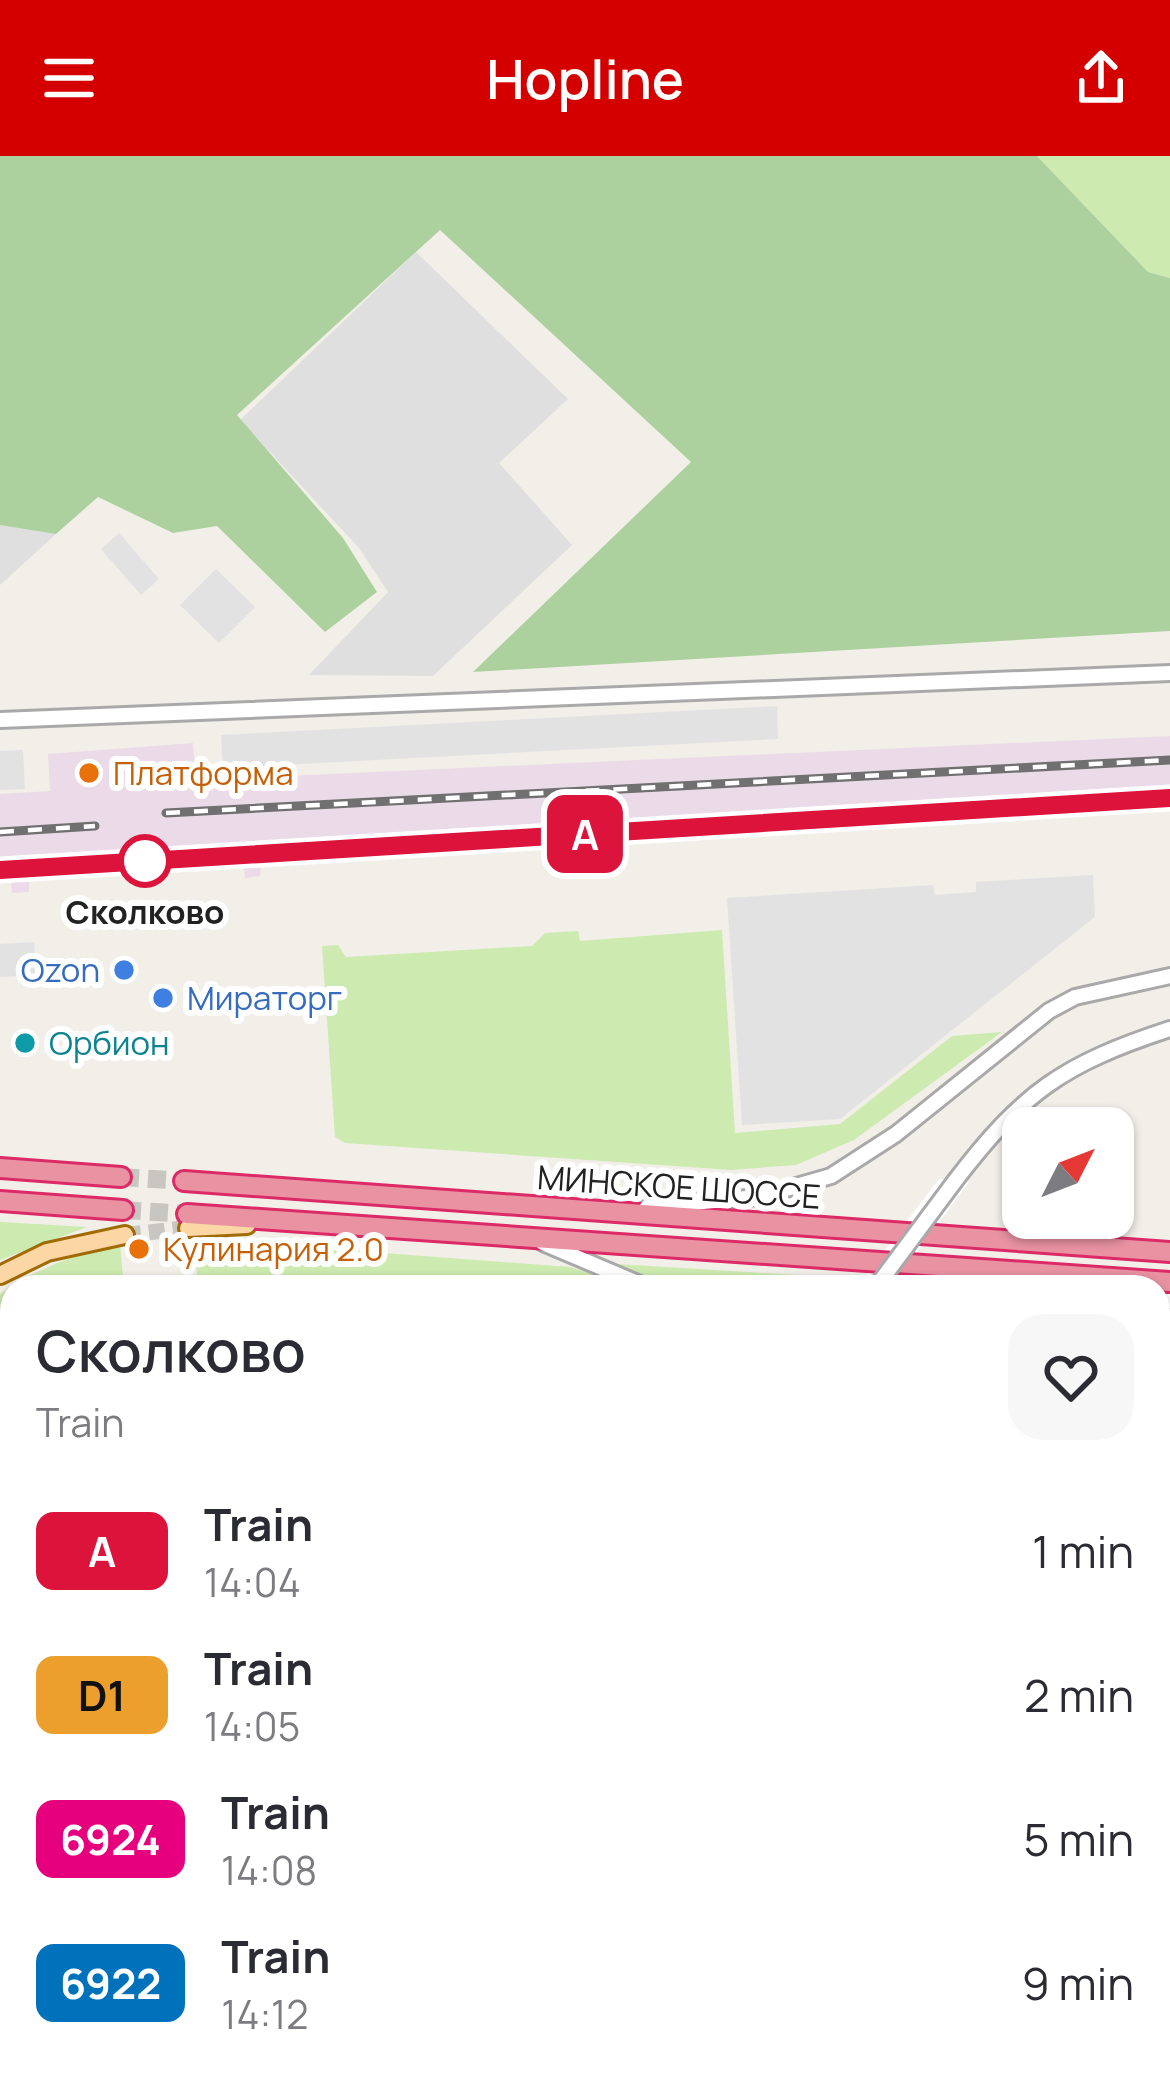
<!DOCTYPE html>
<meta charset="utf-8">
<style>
:root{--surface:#fff;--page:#f7f7f7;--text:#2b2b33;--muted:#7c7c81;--accent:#d40000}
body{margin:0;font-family:Manrope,sans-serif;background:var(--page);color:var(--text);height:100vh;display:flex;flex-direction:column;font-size:45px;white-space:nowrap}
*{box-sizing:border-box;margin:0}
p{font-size:39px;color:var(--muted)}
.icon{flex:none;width:66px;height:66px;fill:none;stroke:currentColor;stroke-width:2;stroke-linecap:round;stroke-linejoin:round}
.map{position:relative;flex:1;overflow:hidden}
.details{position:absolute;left:0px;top:1119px;width:1170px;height:804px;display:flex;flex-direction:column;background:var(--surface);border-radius:36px 36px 0 0;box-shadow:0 3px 9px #0004}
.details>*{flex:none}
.badge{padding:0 24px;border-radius:18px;font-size:42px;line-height:78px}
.needle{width:78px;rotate:48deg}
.buttons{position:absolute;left:1002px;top:951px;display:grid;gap:24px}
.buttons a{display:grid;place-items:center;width:132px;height:132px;border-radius:24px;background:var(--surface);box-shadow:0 3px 9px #0004;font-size:60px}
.map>.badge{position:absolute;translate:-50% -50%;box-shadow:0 0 0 6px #fff}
.round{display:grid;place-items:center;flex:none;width:126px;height:126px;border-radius:36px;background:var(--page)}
.summary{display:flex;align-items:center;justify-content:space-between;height:204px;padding:0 36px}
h1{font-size:57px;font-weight:600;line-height:90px}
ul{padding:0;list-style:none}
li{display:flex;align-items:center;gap:36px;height:144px;padding:0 36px}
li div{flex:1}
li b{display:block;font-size:45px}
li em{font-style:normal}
li .badge{min-width:132px;font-weight:700;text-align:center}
header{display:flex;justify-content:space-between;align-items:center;height:156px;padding:0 36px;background:var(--accent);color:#fff;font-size:54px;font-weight:600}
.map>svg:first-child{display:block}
.residential{fill:#e0dfdf}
.industrial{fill:#ebdbe8}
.construction{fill:#c7c7b4}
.grass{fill:#cdebb0}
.forest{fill:#add19e}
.park{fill:#c8facc}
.parking{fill:#e2e2e2}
.pier{fill:#fff}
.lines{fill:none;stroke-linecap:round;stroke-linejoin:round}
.major-tunnel{stroke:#c8c6c1;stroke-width:16;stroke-dasharray:16 8;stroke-linecap:butt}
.highway-tunnel{stroke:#c8c6c1;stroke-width:18;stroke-dasharray:18 9;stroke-linecap:butt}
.minor-casing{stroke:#a9a9a9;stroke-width:20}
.major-casing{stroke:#a06b00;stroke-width:22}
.highway-casing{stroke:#dc2a67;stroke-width:24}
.minor{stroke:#fff;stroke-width:14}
.major{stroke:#fcd6a4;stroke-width:16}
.highway{stroke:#e892a2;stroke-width:18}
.rail-casing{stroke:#707070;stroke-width:9}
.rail{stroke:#fff;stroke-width:4.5;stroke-dasharray:14;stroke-linecap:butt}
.minor-bridge-casing{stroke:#a9a9a9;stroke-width:20;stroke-linecap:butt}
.minor-bridge{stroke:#fff;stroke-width:14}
.line-casing{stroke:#fff;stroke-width:27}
.line{stroke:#dc143c;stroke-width:18}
.food-dot{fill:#e8710a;stroke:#fff;stroke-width:4.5}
.stop-dot{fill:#fff;stroke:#dc143c;stroke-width:6}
.shop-dot{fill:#3f7fe0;stroke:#fff;stroke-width:4.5}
.culture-dot{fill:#0f9aa8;stroke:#fff;stroke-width:4.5}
.labels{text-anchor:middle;stroke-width:12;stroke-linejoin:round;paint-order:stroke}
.food-label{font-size:33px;fill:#c56008;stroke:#fff;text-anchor:start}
.stop-label{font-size:33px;font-weight:bold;fill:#222;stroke:#fff}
.shop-label{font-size:33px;fill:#366cbe;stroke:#fff;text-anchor:end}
.culture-label{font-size:33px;fill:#0d838f;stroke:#fff;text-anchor:start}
.street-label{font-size:33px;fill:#222;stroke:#fff}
</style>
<header><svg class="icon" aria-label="menu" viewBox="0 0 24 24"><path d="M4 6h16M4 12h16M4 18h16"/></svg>Hopline<svg class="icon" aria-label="share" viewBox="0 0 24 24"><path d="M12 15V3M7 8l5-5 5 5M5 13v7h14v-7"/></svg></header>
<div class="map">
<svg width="1170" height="1923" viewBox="0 0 1170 1923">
<rect width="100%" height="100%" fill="#f2efe9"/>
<g class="residential">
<path d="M416 96 568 243 499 307 572 389 433 520 309 519 388 436 359 392 240 264Z"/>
<path d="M0 316 56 378 0 429Z"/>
</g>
<path class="industrial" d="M1170 580V654L261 711 260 720 245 722 244 710 29 723V736L12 737 11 725H0V638L50 635 48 598 193 587 196 624Z"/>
<path class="construction" d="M12 1818V1911H61L71 1923H0V1820Z"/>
<g class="grass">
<path d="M1037 0H1170V122L1148 116Z"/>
<path d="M722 774 735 977 840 968 952 880 1002 876 854 984 796 1009 731 1014 345 987 335 981 322 790 338 789 346 801 532 790 545 777 578 775 580 785Z"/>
<path d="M0 1066H2L87 1071 0 1104Z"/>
<path d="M196 1083 570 1111 634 1131H382L380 1123 197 1131Z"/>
<path d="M120 1088 124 1131H12V1170L0 1167V1138C38 1111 76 1099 120 1088Z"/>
<path d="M616 1108 863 1123 857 1131H657Z"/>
<path d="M0 1377H12V1458L0 1459Z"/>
<path d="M12 1505V1743L0 1744V1506Z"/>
<path d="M1158 1760 1170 1771V1893L1158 1906Z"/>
<path d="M509 1911H636L647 1923H519Z"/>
<path d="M857 1911H1153L1142 1923H865Z"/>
</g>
<g class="forest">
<path d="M0 0H1037L1148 116 1170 122V475L473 516 691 306 440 74 237 259 343 382 377 436 325 476 217 370 173 377 98 341 56 378 0 369Z"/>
<path d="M0 1167 12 1170 11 1337 0 1310Z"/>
</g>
<path class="park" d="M60 1911H288L299 1923H70Z"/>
<g class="parking">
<path d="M119 377 159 423 141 439 101 393Z"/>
<path d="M216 413 255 451 219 487 180 449Z"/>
<path d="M777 550 778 583 223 612 221 579Z"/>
<path d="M23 594 25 633 0 634V595Z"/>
<path d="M1093 719 1095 761 840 963 742 969 727 742 933 729 935 739 976 736V726Z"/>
<path d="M34 786 36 819 0 821V788Z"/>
<path d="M1170 1492V1700L1158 1688V1505Z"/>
</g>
<path class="pier" d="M939 1023 969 1026 891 1131H857Z"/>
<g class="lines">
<path class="major-tunnel" d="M125 1079 188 1072"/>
<g class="highway-tunnel">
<path d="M121 1021 184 1025"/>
<path d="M123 1054 187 1058"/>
</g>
<defs>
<g id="minor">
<path d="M0 564 1170 517"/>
<path d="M955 1025C1023 936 1063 908 1170 873"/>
<path d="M647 1051 758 1041 831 1020 896 978 1049 855 1075 841 1170 820"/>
<path d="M543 1087 647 1131"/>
<path d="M1158 1146 1170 1145"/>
<path d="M1158 1292 1170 1280"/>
<path d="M0 1365H12"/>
<path d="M1158 1745 1170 1756"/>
<path d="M0 1761 12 1760"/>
<path d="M0 1801H12"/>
<path d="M483 1911 494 1923"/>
<path d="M661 1911 672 1923"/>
<path d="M714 1911 725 1923"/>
<path d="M738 1923 751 1911"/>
</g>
<g id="major">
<path d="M188 1072 247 1069"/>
<path d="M0 1119 47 1096 125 1079"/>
</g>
<g id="highway">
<path d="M0 1012 121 1021"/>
<path d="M184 1025 1170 1096"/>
<path d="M0 1045 123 1054"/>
<path d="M187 1058 1170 1126"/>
</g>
</defs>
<use href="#minor" class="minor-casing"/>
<use href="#major" class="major-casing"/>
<use href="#highway" class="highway-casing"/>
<use href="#minor" class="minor"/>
<use href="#major" class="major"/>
<use href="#highway" class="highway"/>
<defs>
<g id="rail">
<path d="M166 657 1170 604"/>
<path d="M0 676 95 670"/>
<path d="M167 696 1170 634"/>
<path d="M0 714 98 708"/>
</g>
</defs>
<use href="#rail" class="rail-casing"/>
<use href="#rail" class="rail"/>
<defs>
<path id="minor-bridge" d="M876 1131 955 1025"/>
</defs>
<use href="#minor-bridge" class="minor-bridge-casing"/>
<use href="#minor-bridge" class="minor-bridge"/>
</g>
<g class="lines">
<defs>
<path id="line" d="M0 714 1170 642"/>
</defs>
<use href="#line" class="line-casing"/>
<use href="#line" class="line"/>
</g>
<g class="food-dot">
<circle cx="89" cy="617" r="12"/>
<circle cx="139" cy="1093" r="12"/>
</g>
<circle class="stop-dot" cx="145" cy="705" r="24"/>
<g class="shop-dot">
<circle cx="124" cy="814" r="12"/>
<circle cx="163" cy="842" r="12"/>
</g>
<circle class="culture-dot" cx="25" cy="887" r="12"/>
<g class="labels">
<g class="food-label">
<text x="113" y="629">Платформа</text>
<text x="163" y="1105">Кулинария 2.0</text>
</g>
<g class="stop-label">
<text x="145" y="768">Сколково</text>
</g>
<g class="shop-label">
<text x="100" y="826">Ozon</text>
<text x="187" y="854" text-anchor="start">Мираторг</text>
</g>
<g class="culture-label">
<text x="49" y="899">Орбион</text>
</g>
<g class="street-label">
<text transform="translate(679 1031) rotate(4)" y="12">МИНСКОЕ ШОССЕ</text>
</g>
</g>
</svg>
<div class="buttons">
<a><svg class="needle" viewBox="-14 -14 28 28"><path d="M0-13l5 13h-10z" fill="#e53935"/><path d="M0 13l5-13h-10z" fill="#7c7c81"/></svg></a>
</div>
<b class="badge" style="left:585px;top:678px;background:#dc143c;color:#fff">A</b>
<section class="details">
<div class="summary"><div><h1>Сколково</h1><p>Train</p></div><a class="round"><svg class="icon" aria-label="heart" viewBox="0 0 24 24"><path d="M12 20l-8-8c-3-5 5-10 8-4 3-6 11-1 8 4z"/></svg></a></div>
<ul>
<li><span class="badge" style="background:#dc143c;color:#fff">A</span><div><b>Train</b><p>14:04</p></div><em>1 min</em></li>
<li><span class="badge" style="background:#ed9f2d;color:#111">D1</span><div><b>Train</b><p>14:05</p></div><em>2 min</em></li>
<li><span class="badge" style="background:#e6007e;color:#fff">6924</span><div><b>Train</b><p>14:08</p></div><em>5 min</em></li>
<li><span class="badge" style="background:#0072bc;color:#fff">6922</span><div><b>Train</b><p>14:12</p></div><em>9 min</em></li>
</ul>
</section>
</div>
